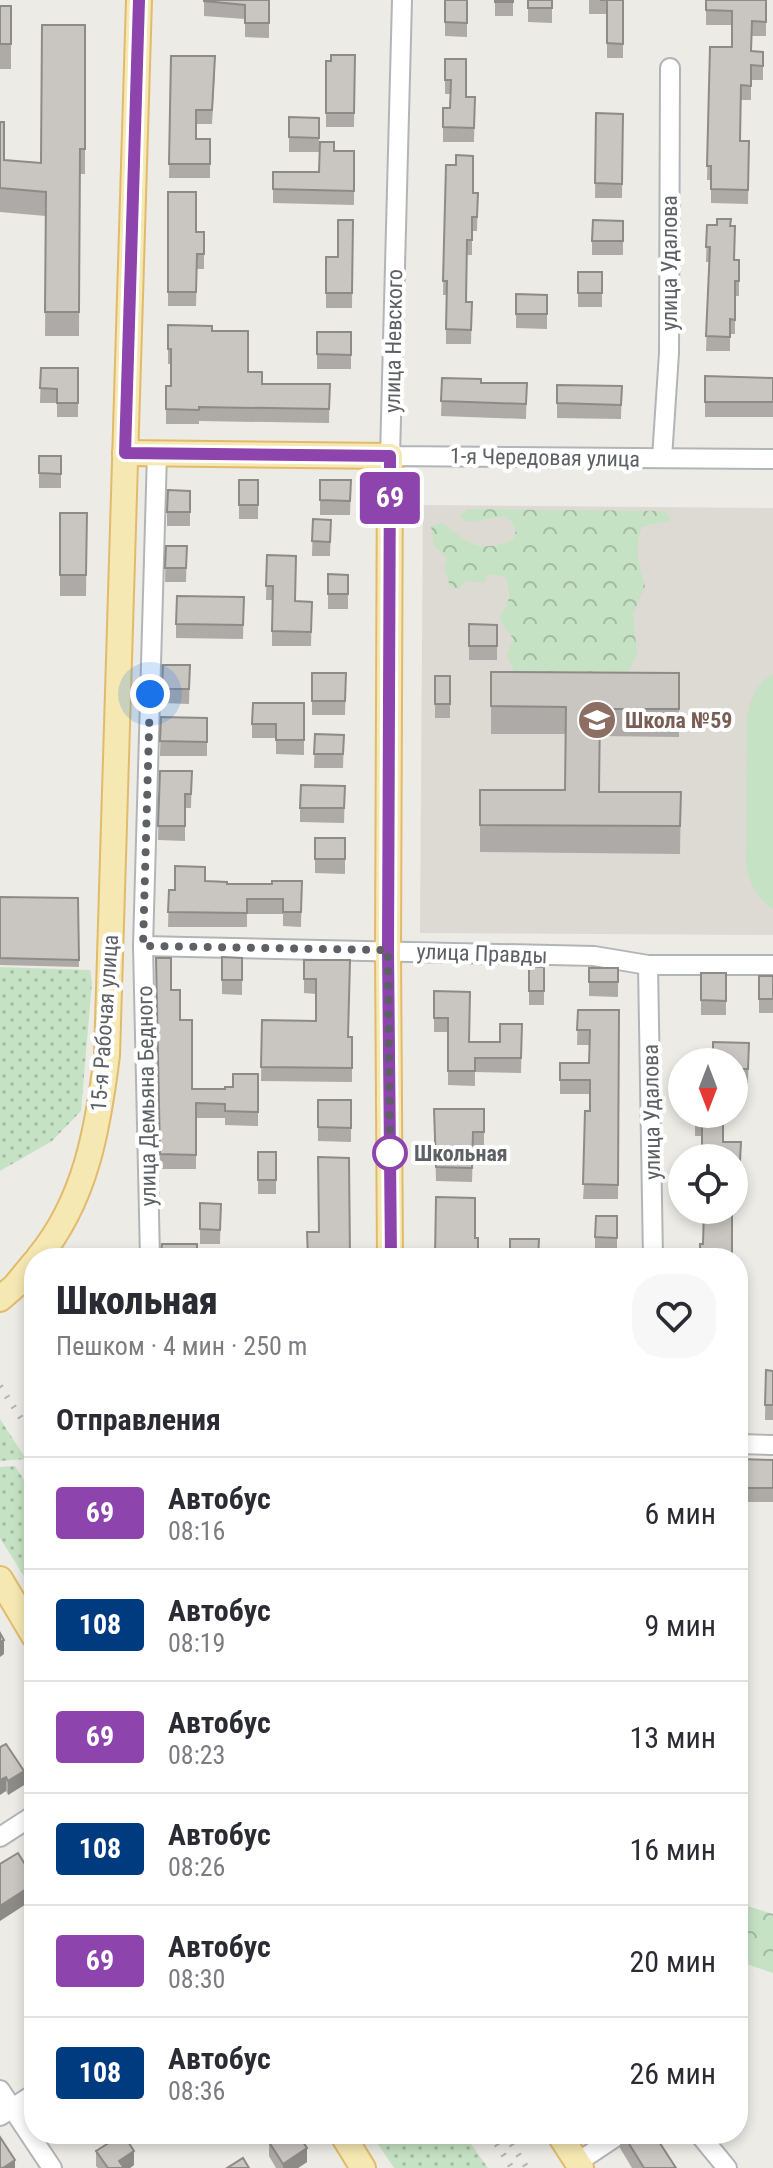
<!DOCTYPE html>
<html lang="ru">
<meta charset="utf-8">
<style>
:root{--surface:#fff;--page:#f7f7f7;--text:#2b2b33;--muted:#7c7c81;--line:#e1e1e2}
body{margin:0;font-family:"Roboto Condensed",sans-serif;background:var(--page);color:var(--text);height:100vh;display:flex;flex-direction:column;font-size:30px;white-space:nowrap}
*{box-sizing:border-box;margin:0}
p{font-size:26px;color:var(--muted)}
.icon{flex:none;width:44px;height:44px;fill:none;stroke:currentColor;stroke-width:2;stroke-linecap:round;stroke-linejoin:round}
.map{position:relative;flex:1;overflow:hidden}
.drawer{position:absolute;left:24px;top:1248px;width:724px;height:896px;display:flex;flex-direction:column;background:var(--surface);border-radius:32px;box-shadow:0 4px 12px #0003}
.drawer>*{flex:none}
.badge{padding:0 16px;border-radius:6px;font-size:28px;line-height:52px}
.needle{width:52px;rotate:180deg}
.fabs{position:absolute;left:668px;top:1048px;display:grid;gap:16px}
.fabs a{display:grid;place-items:center;width:80px;height:80px;border-radius:50%;background:var(--surface);box-shadow:0 4px 12px #0003;font-size:40px}
.you{position:absolute;width:40px;height:40px;margin:-20px;border:6px solid #fff;border-radius:50%;background:#1a73e8;box-shadow:0 0 0 12px #1a73e833}
.map>.badge{position:absolute;translate:-50% -50%;box-shadow:0 0 0 4px #fff}
h2{padding:0 32px;font-size:30px;line-height:72px}
.round{display:grid;place-items:center;flex:none;width:84px;height:84px;border-radius:32px;background:var(--page)}
.head{display:flex;align-items:center;justify-content:space-between;height:136px;padding:0 32px}
h1{font-size:38px;font-weight:800;line-height:60px}
ul{padding:0;list-style:none}
li{display:flex;align-items:center;gap:24px;height:112px;padding:0 32px;border-top:2px solid var(--line)}
li div{flex:1}
li b{display:block;font-size:30px}
li em{font-style:normal}
li .badge{min-width:88px;font-weight:700;text-align:center}
.map>svg:first-child{display:block}
.education{fill:#dddad3}
.grass{fill:url(#grass-dots)}
.forest{fill:url(#forest-crowns)}
.pitch{fill:#c6e2c4}
.lines{fill:none;stroke-linecap:round;stroke-linejoin:round}
.minor-casing{stroke:#b2b5b8;stroke-width:22}
.major-casing{stroke:#e1bb6b;stroke-width:28}
.minor{stroke:#fff;stroke-width:18}
.major{stroke:#f5e8b2;stroke-width:24}
.rail{stroke:#b3b4b4;stroke-width:6;stroke-dasharray:2 10;stroke-linecap:butt}
.wall{fill:#adaaa7}
.shaded-wall{fill:#8d8b88}
.building{fill:#c9c6c2;stroke:#8d8b88;stroke-width:2}
.line-casing{stroke:#fff;stroke-width:18}
.line{stroke:#8e44ad;stroke-width:12}
.walk{stroke:#5d6064;stroke-width:8;stroke-dasharray:0 14.4}
.stop-dot{fill:#fff;stroke:#8e44ad;stroke-width:4}
.labels{text-anchor:middle;stroke-width:8;stroke-linejoin:round;paint-order:stroke}
.street-label{font-size:22px;fill:#5d6064;stroke:#fff}
.education-label{font-size:22px;font-weight:bold;fill:#785e54;stroke:#fff;text-anchor:start}
.stop-label{font-size:22px;font-weight:bold;fill:#5d6064;stroke:#fff;text-anchor:start}
</style>
<div class="map">
<svg width="773" height="2168" viewBox="0 0 773 2168">
<defs>
<pattern id="grass-dots" width="8" height="8" patternUnits="userSpaceOnUse" patternTransform="scale(2)"><rect width="8" height="8" fill="#c6e2c4"/><path d="M2 2h.1M6 6h.1" fill="none" stroke="#a4bba3" stroke-width="1.8" stroke-linecap="round"/></pattern>
<pattern id="forest-crowns" width="20" height="18" patternUnits="userSpaceOnUse" patternTransform="scale(2)"><rect width="20" height="18" fill="#c6e2c4"/><path d="M2 6a3 3 0 1 1 6 0M12 15a3 3 0 1 1 6 0" fill="none" stroke="#a4bba3"/></pattern>
</defs>
<rect width="100%" height="100%" fill="#edebe5"/>
<path class="education" d="M423 505 773 508V935L420 933Z"/>
<g class="grass">
<path d="M0 967 90 970 92 982 81 1111 52 1141 0 1171Z"/>
<path d="M0 1419 26 1459 0 1461Z"/>
<path d="M15 1466 34 1495V1592L0 1538V1467Z"/>
<path d="M371 2134H464L488 2168H394Z"/>
</g>
<g class="forest">
<path d="M468 509 665 511 671 520 642 527C634 546 639 567 645 586L633 614 637 654 629 671 515 673 507 656 513 638C491 611 503 622 509 597 510 592 507 583 506 577L487 574 485 583 465 581 459 589 450 586 444 568 447 558 434 545 431 526 442 523C472 544 476 554 513 540L516 531 512 522 504 516 468 522 459 517Z"/>
<path d="M738 1903 773 1914V1973L738 1961Z"/>
</g>
<path class="pitch" d="M773 674V909C756 897 750 885 746 864L747 716C751 697 756 684 773 674Z"/>
<g class="lines">
<defs>
<g id="minor">
<path d="M402 0 390 456 773 459"/>
<path d="M662 458 669 353 670 68"/>
<path d="M143 946 594 956 648 965H773"/>
<path d="M648 965 653 1258"/>
<path d="M150 1258 143 946 157 453"/>
<path d="M738 1444 773 1445"/>
<path d="M0 1837 34 1815"/>
<path d="M0 2090 52 2168"/>
<path d="M0 2116 34 2094"/>
<path d="M699 2134 727 2168"/>
<path d="M578 2162 620 2134"/>
</g>
<g id="major">
<path d="M125 453 390 456 388 950 390 1258"/>
<path d="M38 1258C86 1200 98 1128 107 1055L139 0"/>
<path d="M0 1299 15 1286 34 1263"/>
<path d="M0 1579 34 1636"/>
<path d="M342 2134 363 2168"/>
<path d="M559 2134 581 2168"/>
</g>
</defs>
<use href="#minor" class="minor-casing"/>
<use href="#major" class="major-casing"/>
<use href="#minor" class="minor"/>
<use href="#major" class="major"/>
<g class="rail">
<path d="M0 1386 34 1438"/>
<path d="M490 2134 512 2168"/>
<path d="M505 2134 527 2168"/>
</g>
</g>
<g class="wall">
<path d="M204 0H269V38L245 37V19L204 16Z"/>
<path d="M445 0H467V37L445 36Z"/>
<rect x="495" y="0" width="18" height="16"/>
<path d="M552 0V23L528 22V8Z"/>
<path d="M589 0H623V58H607V14H589Z"/>
<path d="M706 0H766V36H752L751 51 763 52V80H751V100H741L740 141H749L748 204 711 203V180H707L710 47H732V25H706Z"/>
<rect x="0" y="6" width="11" height="63"/>
<path d="M85 25V174H80L79 336H45L46 216 0 212V122L4 160 41 163Z"/>
<path d="M355 55 354 127H326V61H331Z"/>
<path d="M171 56 215 71 212 124H196V139H210V178H169Z"/>
<path d="M445 59 466 97H475L474 142H443V108H450L451 94H445Z"/>
<path d="M596 113 623 114 622 198H595Z"/>
<path d="M289 117 319 118V152H289Z"/>
<path d="M334 151H354V205L273 203V172H319Z"/>
<path d="M446 165 473 193H478L477 231H472V255H467L466 302H472L471 344H446V295H443Z"/>
<path d="M168 192 196 232H204V269H197L196 306H168Z"/>
<path d="M353 220 352 308H326V257H338Z"/>
<path d="M623 221V255H592V241Z"/>
<path d="M707 225 730 226 734 260 739 275V296H735V334H730V351H706L709 262H706Z"/>
<rect x="578" y="272" width="24" height="35"/>
<path d="M516 294 547 295V329L516 328Z"/>
<path d="M168 325 212 331 248 372 262 384H330L329 423 199 421V424H166V386H171V364H168Z"/>
<rect x="317" y="332" width="34" height="37"/>
<path d="M41 368H78V417H57V403H40Z"/>
<path d="M705 376 773 378V417H705Z"/>
<path d="M442 378 481 383H527L526 419 441 416Z"/>
<path d="M622 386 621 419 557 418V403Z"/>
<rect x="39" y="456" width="22" height="32"/>
<path d="M258 480V519H239V505Z"/>
<path d="M320 480H351L350 515H320Z"/>
<path d="M190 491V526H167V512Z"/>
<path d="M60 513H87L86 596H60Z"/>
<path d="M313 519 331 520 330 556H312Z"/>
<path d="M166 546H187L186 582H165Z"/>
<path d="M267 555 296 601 312 602 311 646H272V600H266Z"/>
<path d="M328 574 348 575V609H328Z"/>
<path d="M244 597 243 639 176 638V624Z"/>
<path d="M469 624 497 625V660H469Z"/>
<path d="M163 665H190L189 704 162 703Z"/>
<path d="M491 672 679 673V737L600 736V792H681L680 854 480 852V790H565L566 734H491Z"/>
<path d="M312 673H346L345 715H312Z"/>
<rect x="435" y="676" width="15" height="42"/>
<path d="M304 703V755L276 754V738H252V724Z"/>
<path d="M161 717 207 718V756H160Z"/>
<path d="M315 734 344 735 343 768H314Z"/>
<path d="M160 771H192L191 808H185V841L158 840Z"/>
<path d="M345 786 344 823 300 822V808Z"/>
<path d="M315 838H345V874L315 873Z"/>
<path d="M205 881 227 884H272L302 881 301 927 283 926V914H247V927H168L169 890H175Z"/>
<path d="M0 897 78 898 79 967 0 965Z"/>
<path d="M222 957 242 958V995L222 994Z"/>
<path d="M156 958 171 990 180 1020 192 1089H225L233 1087 258 1074V1126L225 1125V1118H196V1169H160Z"/>
<path d="M304 960 349 1037H352V1082L261 1081 262 1020 316 1021V994L304 993Z"/>
<path d="M529 966 544 967V1005H529Z"/>
<path d="M589 968H618V997L589 996Z"/>
<rect x="701" y="973" width="25" height="42"/>
<rect x="759" y="976" width="14" height="37"/>
<path d="M434 991 470 1042H500L522 1024 521 1073 475 1072V1086L448 1085V1032H434Z"/>
<path d="M578 1010H619L618 1199H583L590 1094H560V1063H589V1045H577Z"/>
<path d="M749 1043 748 1083H734V1062Z"/>
<path d="M318 1100H351V1142L318 1141Z"/>
<path d="M434 1109H484V1146H473L472 1182 436 1181Z"/>
<path d="M695 1114 723 1142H741L740 1176 734 1175V1158L702 1136H695Z"/>
<rect x="258" y="1152" width="18" height="42"/>
<path d="M200 1203 221 1204 220 1244H200Z"/>
<path d="M617 1216V1252H595V1237Z"/>
<path d="M738 1308H743L742 1361H738Z"/>
<path d="M766 1370 773 1371V1420H765Z"/>
<path d="M738 1459 773 1460V1502H738Z"/>
<path d="M0 1747 24 1785 8 1795 6 1791Z"/>
<path d="M34 2016V2034L32 2031V2017Z"/>
<path d="M620 2134H654L676 2168H632L620 2148Z"/>
<path d="M269 2142 307 2162 298 2168H276L269 2156Z"/>
<path d="M96 2151 134 2165 130 2168H98L96 2166Z"/>
</g>
<g class="shaded-wall">
<path d="M4 1640V1654L0 1657V1642Z"/>
<path d="M24 1771V1785L8 1795V1781Z"/>
<path d="M6 1777V1791L0 1795V1780Z"/>
<path d="M34 1884V1899L0 1921V1906Z"/>
<path d="M307 2148V2162L298 2168H283V2164Z"/>
<path d="M134 2151V2165L130 2168H119V2161Z"/>
<path d="M15 2160V2168H3Z"/>
</g>
<g class="building">
<path d="M204 0H269V23H245V5L204 1Z"/>
<path d="M445 0H467V23L445 22Z"/>
<rect x="495" y="0" width="18" height="2"/>
<rect x="528" y="0" width="24" height="8"/>
<path d="M600 0H623V44L607 43V0Z"/>
<path d="M706 0H766V22L752 21 751 51 763 52V66L751 65V86L741 85 740 141H749L748 190 711 189V166H707L710 47H732V11L706 10Z"/>
<rect x="0" y="6" width="11" height="38"/>
<path d="M42 25H85V149H80L79 312H45L46 192 0 188V122H4V160L41 163Z"/>
<path d="M331 55H355L354 113H326V61H331Z"/>
<path d="M171 56H215L212 110H196V139H210V164H169Z"/>
<path d="M445 59H466V97H475L474 128 443 127V108H450L451 80H445Z"/>
<path d="M596 113 623 114 622 184 595 183Z"/>
<path d="M289 117 319 118V138L289 137Z"/>
<path d="M320 142H334V151H354V191L273 189V172H319Z"/>
<path d="M456 155 473 156V193H478L477 217H472V240H467L466 302H472L471 330 446 329 447 281H443L446 165H456Z"/>
<path d="M168 192H196V232H204V254H197L196 292H168Z"/>
<path d="M717 219H731L730 226H735L734 260H739V281H735V320L730 319V337L706 336 710 247H706L707 225H717Z"/>
<path d="M338 220H353L352 293H326V257H338Z"/>
<path d="M593 220 623 221V241H592Z"/>
<rect x="578" y="272" width="24" height="21"/>
<path d="M516 294 547 295V314H516Z"/>
<path d="M168 325 212 326V331H248V372H262V384H330L329 409 199 407V410L166 409V386H171V349H168Z"/>
<path d="M317 332H351V355L317 354Z"/>
<path d="M41 368H78V403H57V389L40 388Z"/>
<path d="M705 376 773 378V402H705Z"/>
<path d="M442 378 481 379V383H527L526 404 441 401Z"/>
<path d="M557 385 622 386 621 405 557 403Z"/>
<path d="M39 456H61V474L39 473Z"/>
<rect x="239" y="480" width="19" height="25"/>
<path d="M320 480H351L350 501 320 500Z"/>
<path d="M168 490 190 491V512H167Z"/>
<path d="M60 513H87L86 575H60Z"/>
<path d="M313 519 331 520 330 542 312 541Z"/>
<path d="M166 546H187L186 568H165Z"/>
<path d="M267 555 296 556 295 601 312 602 311 632 272 631 273 586H266Z"/>
<path d="M328 574 348 575V594H328Z"/>
<path d="M177 596 244 597 243 625 176 624Z"/>
<path d="M469 624 497 625V646H469Z"/>
<path d="M163 665H190L189 689H162Z"/>
<path d="M491 672 679 673V709H600L599 792H681L680 826 480 825V790H565L566 707 491 706Z"/>
<path d="M312 673H346L345 701H312Z"/>
<rect x="435" y="676" width="15" height="28"/>
<path d="M253 703H304V740H276V724H252Z"/>
<path d="M161 717 207 718V742L160 741Z"/>
<path d="M315 734 344 735 343 754H314Z"/>
<path d="M160 771H192L191 794H185V826H158Z"/>
<path d="M301 785 345 786 344 808H300Z"/>
<rect x="315" y="838" width="30" height="21"/>
<path d="M175 866 205 867V881L227 882V884H272V881H302L301 912H283V899H247V913L168 912 169 890H175Z"/>
<path d="M0 897 78 898 79 960 0 958Z"/>
<path d="M222 957 242 958V980H222Z"/>
<path d="M156 958H171V990H180V1020H192V1089H225V1087H233V1074H258V1112L225 1111V1104L196 1103V1155L160 1154Z"/>
<path d="M304 960H350L348 1037H352V1068L261 1067 262 1020 316 1021V979H304Z"/>
<path d="M529 966 544 967V991H529Z"/>
<rect x="589" y="968" width="29" height="14"/>
<path d="M701 973H726V1001L701 1000Z"/>
<rect x="759" y="976" width="14" height="23"/>
<path d="M434 991 470 992 469 1042H500V1024H522L521 1058H475V1071H448V1018H434Z"/>
<path d="M578 1010H619L618 1185 583 1184 585 1111H590V1080H560V1063H589L590 1030H577Z"/>
<path d="M713 1042 749 1043 748 1069H734V1062H713Z"/>
<path d="M318 1100H351V1128L318 1127Z"/>
<path d="M434 1109H484V1132H473L472 1168 436 1167Z"/>
<path d="M695 1114H723V1142H741L740 1161H734V1158H702V1122H695Z"/>
<rect x="258" y="1152" width="18" height="28"/>
<path d="M318 1157 349 1158 350 1258H308L307 1232H319Z"/>
<path d="M436 1197 475 1198V1238H478V1258H435Z"/>
<path d="M200 1203 221 1204 220 1230 200 1229Z"/>
<path d="M704 1210H732V1258H700V1244H703Z"/>
<path d="M596 1216H617V1238L595 1237Z"/>
<path d="M510 1239H539L538 1258H510Z"/>
<path d="M162 1244H197V1258H161Z"/>
<path d="M738 1308H743L742 1346H738Z"/>
<path d="M766 1370 773 1371V1405H765Z"/>
<path d="M738 1459 773 1460V1488H738Z"/>
<path d="M0 1633 4 1640 0 1642Z"/>
<path d="M6 1744 24 1771 8 1781 6 1777 0 1780V1747Z"/>
<path d="M18 1853 34 1879V1884L0 1906V1864Z"/>
<path d="M123 2134 134 2151 119 2161 124 2168H108L96 2151Z"/>
<path d="M281 2134H298L307 2148 283 2164 269 2142Z"/>
<path d="M623 2134H654L676 2168H644Z"/>
<path d="M0 2137 15 2160 3 2168H0Z"/>
<path d="M243 2158 249 2168H227Z"/>
</g>
<g class="lines">
<defs>
<path id="line" d="M139 0 125 453 390 456 388 950 391 1258"/>
</defs>
<use href="#line" class="line-casing"/>
<use href="#line" class="line"/>
<path class="walk" d="M150 694 143 946 388 950 390 1153"/>
</g>
<defs>
<symbol id="school-disc" viewBox="-11 -11 22 22"><circle r="9.5" fill="#8d6e63" stroke="#fff"/><path d="M0-5L7-2L0 1L-7-2ZM-4 1L0 2.5L4 1V4Q0 6-4 4Z" fill="#fff"/></symbol>
</defs>
<g fill-rule="evenodd">
<use href="#school-disc" x="575" y="698" width="44" height="44"/>
</g>
<circle class="stop-dot" cx="390" cy="1153" r="16"/>
<g class="labels">
<g class="street-label">
<text transform="translate(669 263) rotate(-90)" y="8">улица Удалова</text>
<text transform="translate(393 341) rotate(-89)" y="8">улица Невского</text>
<text transform="translate(545 457) rotate(1)" y="8">1-я Чередовая улица</text>
<text transform="translate(482 953) rotate(2)" y="8">улица Правды</text>
<text transform="translate(104 1023) rotate(-86)" y="8">15-я Рабочая улица</text>
<text transform="translate(146 1096) rotate(-91)" y="8">улица Демьяна Бедного</text>
<text transform="translate(651 1112) rotate(-91)" y="8">улица Удалова</text>
</g>
<g class="education-label">
<text x="625" y="728">Школа №59</text>
</g>
<g class="stop-label">
<text x="414" y="1161">Школьная</text>
</g>
</g>
</svg>
<div class="fabs">
<a><svg class="needle" viewBox="-14 -14 28 28"><path d="M0-13l5 13h-10z" fill="#e53935"/><path d="M0 13l5-13h-10z" fill="#7c7c81"/></svg></a>
<a><svg class="icon" aria-label="locate" viewBox="0 0 24 24"><circle cx="12" cy="12" r="6"/><path d="M12 2v4M12 18v4M2 12h4M18 12h4"/></svg></a>
</div>
<div class="you" style="left:150px;top:694px"></div>
<b class="badge" style="left:390px;top:498px;background:#8e44ad;color:#fff">69</b>
<section class="drawer">
<div class="head"><div><h1>Школьная</h1><p>Пешком · 4 мин · 250 m</p></div><a class="round"><svg class="icon" aria-label="heart" viewBox="0 0 24 24"><path d="M12 20l-8-8c-3-5 5-10 8-4 3-6 11-1 8 4z"/></svg></a></div>
<h2>Отправления</h2>
<ul>
<li><span class="badge" style="background:#8e44ad;color:#fff">69</span><div><b>Автобус</b><p>08:16</p></div><em>6 мин</em></li>
<li><span class="badge" style="background:#003b80;color:#fff">108</span><div><b>Автобус</b><p>08:19</p></div><em>9 мин</em></li>
<li><span class="badge" style="background:#8e44ad;color:#fff">69</span><div><b>Автобус</b><p>08:23</p></div><em>13 мин</em></li>
<li><span class="badge" style="background:#003b80;color:#fff">108</span><div><b>Автобус</b><p>08:26</p></div><em>16 мин</em></li>
<li><span class="badge" style="background:#8e44ad;color:#fff">69</span><div><b>Автобус</b><p>08:30</p></div><em>20 мин</em></li>
<li><span class="badge" style="background:#003b80;color:#fff">108</span><div><b>Автобус</b><p>08:36</p></div><em>26 мин</em></li>
</ul>
</section>
</div>
